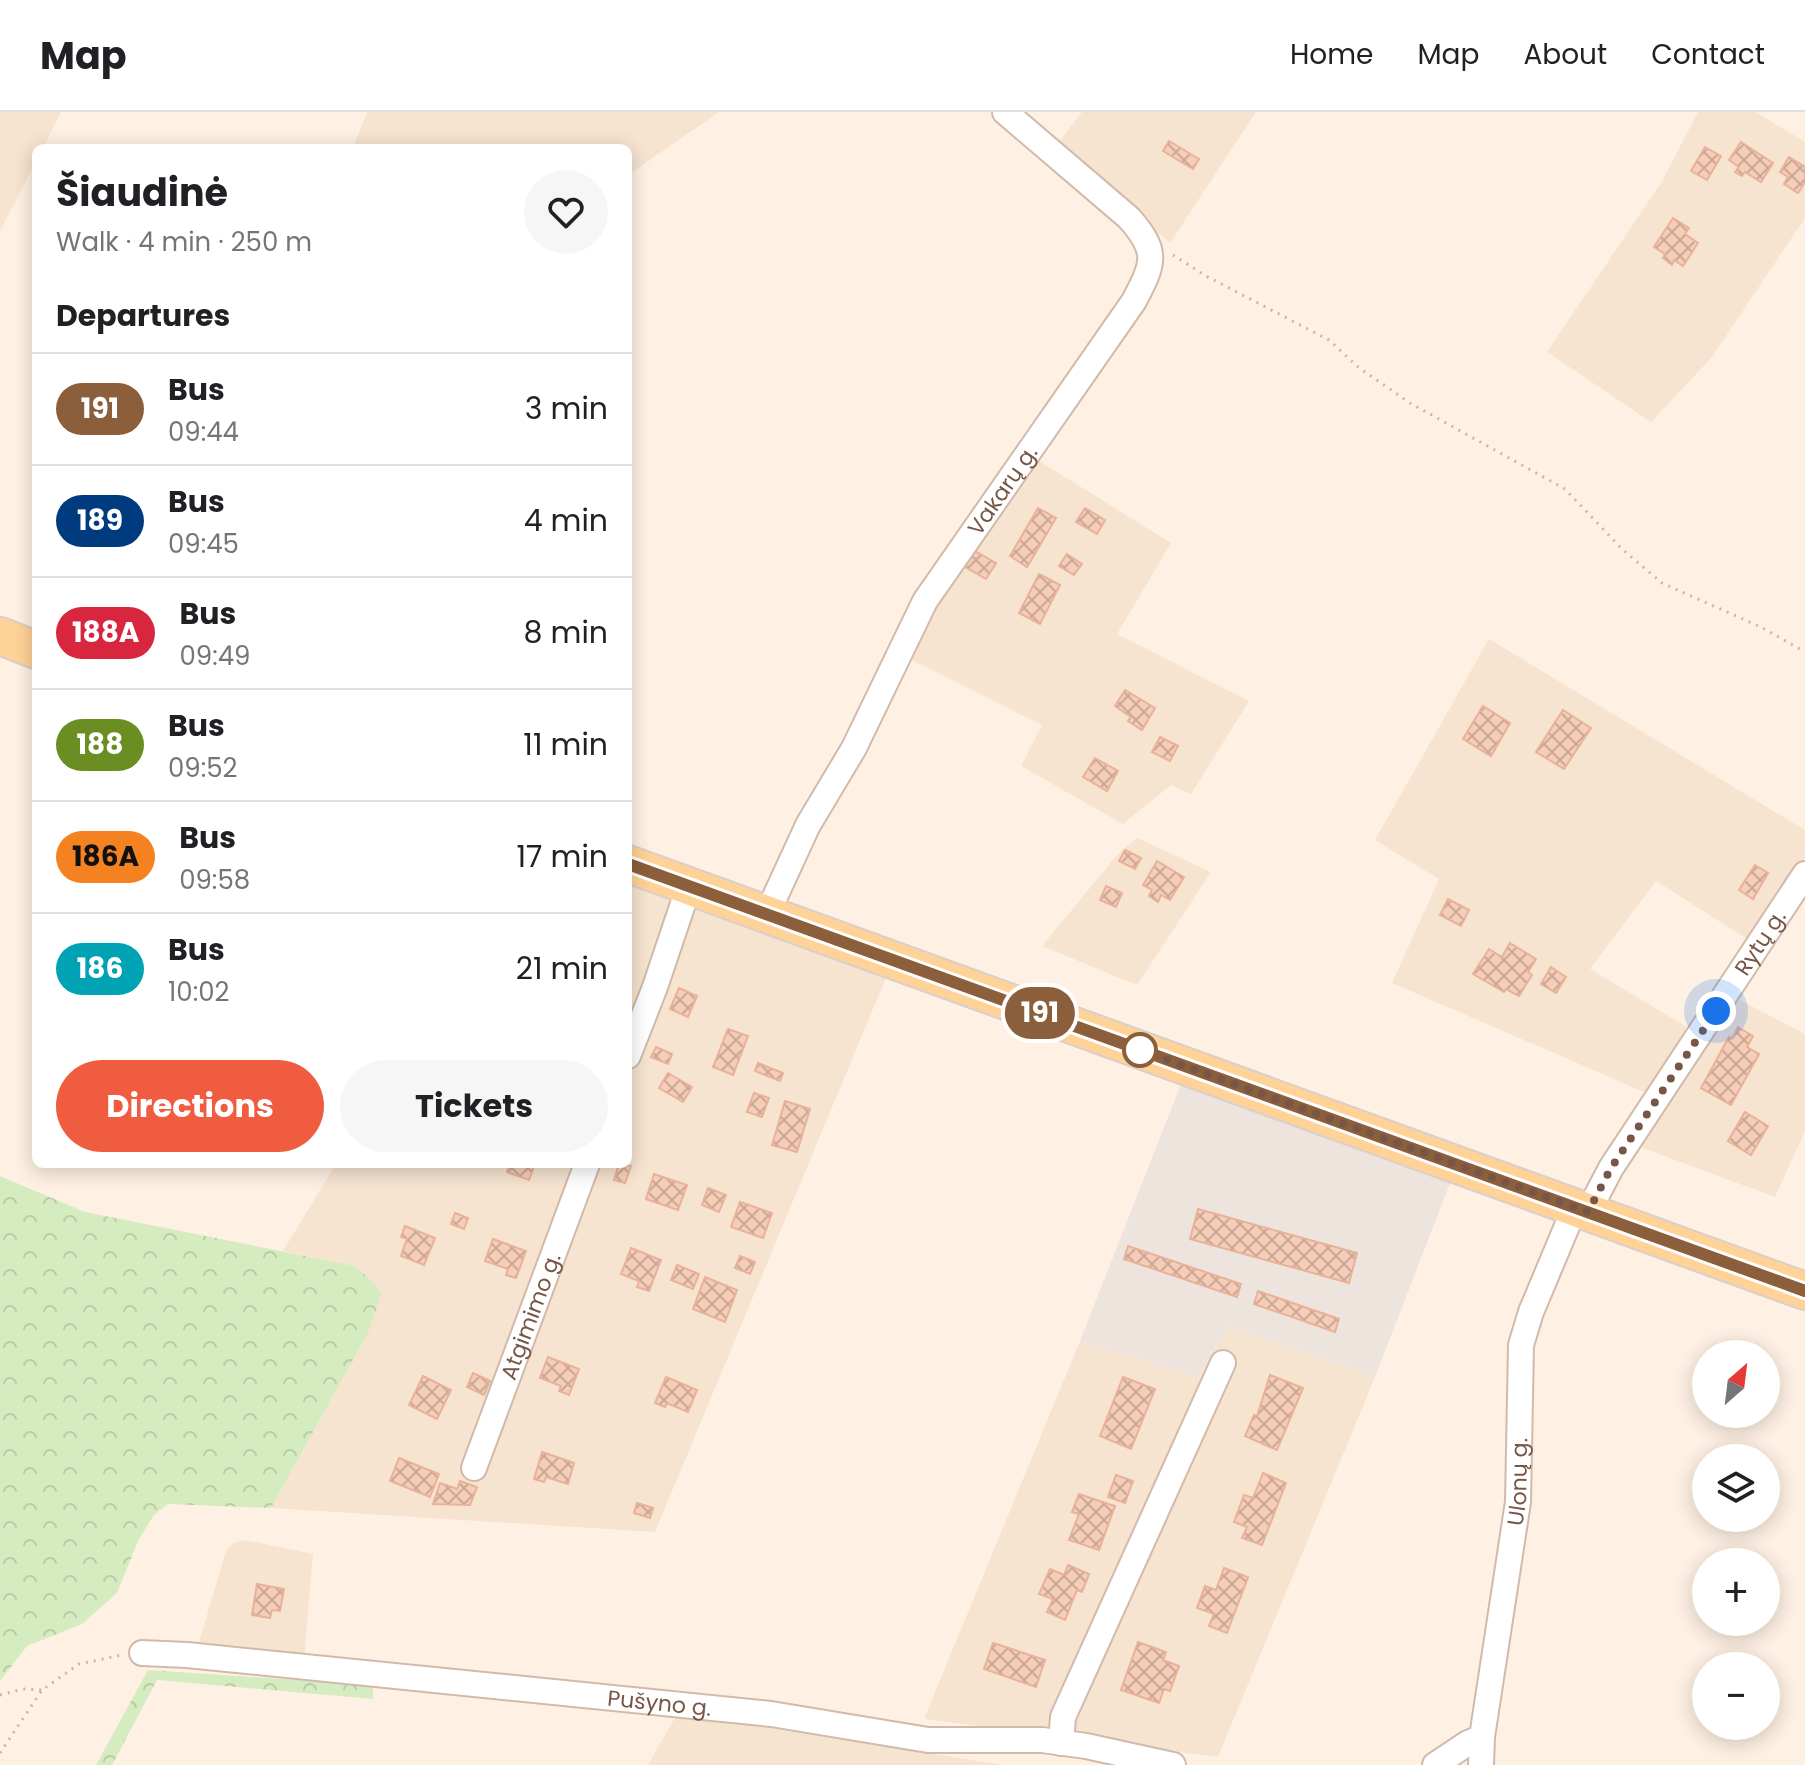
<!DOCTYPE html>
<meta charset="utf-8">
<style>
:root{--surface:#fff;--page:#f6f6f6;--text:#202124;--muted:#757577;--line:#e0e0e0;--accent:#f05c40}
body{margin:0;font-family:Poppins,sans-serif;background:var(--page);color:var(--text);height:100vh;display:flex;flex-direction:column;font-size:30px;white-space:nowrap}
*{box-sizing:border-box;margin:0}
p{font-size:26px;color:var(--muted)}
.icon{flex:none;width:44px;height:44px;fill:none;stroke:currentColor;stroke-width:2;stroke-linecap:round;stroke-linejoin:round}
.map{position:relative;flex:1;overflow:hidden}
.sheet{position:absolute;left:32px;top:32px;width:600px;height:1024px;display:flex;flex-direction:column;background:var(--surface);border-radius:12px;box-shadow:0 4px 20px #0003}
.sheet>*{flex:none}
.badge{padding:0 16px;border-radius:26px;font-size:28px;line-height:52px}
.needle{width:52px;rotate:28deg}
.tools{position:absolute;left:1692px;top:1228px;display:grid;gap:16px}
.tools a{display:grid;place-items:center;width:88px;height:88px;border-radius:50%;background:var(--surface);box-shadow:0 4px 20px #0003;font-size:40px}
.you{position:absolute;width:40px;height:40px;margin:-20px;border:6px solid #fff;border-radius:50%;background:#1a73e8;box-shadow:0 0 0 12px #1a73e833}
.map>.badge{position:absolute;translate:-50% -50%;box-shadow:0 0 0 4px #fff}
h2{padding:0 24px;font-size:30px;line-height:72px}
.round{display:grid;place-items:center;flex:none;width:84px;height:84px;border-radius:42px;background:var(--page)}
.summary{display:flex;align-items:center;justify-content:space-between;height:136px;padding:0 24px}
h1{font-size:38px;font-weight:700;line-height:60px}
.action{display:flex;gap:16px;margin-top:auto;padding:16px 24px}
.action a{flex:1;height:92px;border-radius:48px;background:var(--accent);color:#fff;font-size:32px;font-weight:700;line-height:92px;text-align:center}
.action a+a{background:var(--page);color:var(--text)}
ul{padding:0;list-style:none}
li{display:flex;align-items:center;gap:24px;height:112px;padding:0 24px;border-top:2px solid var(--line)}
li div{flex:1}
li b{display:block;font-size:30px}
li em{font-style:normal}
li .badge{min-width:88px;font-weight:700;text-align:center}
header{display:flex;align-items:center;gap:48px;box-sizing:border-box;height:112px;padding:0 40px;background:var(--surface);border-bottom:2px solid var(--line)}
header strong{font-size:38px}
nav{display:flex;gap:44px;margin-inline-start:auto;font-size:28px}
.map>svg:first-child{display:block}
.residential{fill:#f6e3d0}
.industrial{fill:#ede4de}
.forest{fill:url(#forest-crowns)}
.building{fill:url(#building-cross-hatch);stroke:#e9b298;stroke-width:2}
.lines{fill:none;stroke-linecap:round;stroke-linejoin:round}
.minor-casing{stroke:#d2baab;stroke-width:28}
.primary-casing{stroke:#d9cfcb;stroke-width:40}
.path{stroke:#dab09b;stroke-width:3;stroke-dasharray:2 6;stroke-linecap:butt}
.minor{stroke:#fff;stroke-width:24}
.primary{stroke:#ffd298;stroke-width:36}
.line-casing{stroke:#fff;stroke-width:18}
.line{stroke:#8b5e3c;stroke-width:12}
.walk{stroke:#775547;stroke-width:8;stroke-dasharray:0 14.4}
.stop-dot{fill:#fff;stroke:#8b5e3c;stroke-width:4}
.labels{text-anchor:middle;stroke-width:6;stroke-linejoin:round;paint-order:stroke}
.street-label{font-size:22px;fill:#775547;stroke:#fff6ea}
</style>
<header>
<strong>Map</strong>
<nav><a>Home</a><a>Map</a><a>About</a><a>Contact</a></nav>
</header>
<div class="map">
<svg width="1805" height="1653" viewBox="0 0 1805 1653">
<defs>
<pattern id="forest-crowns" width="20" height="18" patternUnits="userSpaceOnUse" patternTransform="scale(2)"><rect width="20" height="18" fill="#d5ecc0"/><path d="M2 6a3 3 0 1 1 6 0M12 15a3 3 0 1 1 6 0" fill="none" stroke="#bacca6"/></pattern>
<pattern id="building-cross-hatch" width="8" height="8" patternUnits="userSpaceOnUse" patternTransform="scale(2)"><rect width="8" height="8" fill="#f5cdb8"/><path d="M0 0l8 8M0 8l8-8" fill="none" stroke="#cba997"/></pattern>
</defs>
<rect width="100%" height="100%" fill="#fef1e3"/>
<g class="residential">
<path d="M0 0H61L43 36H36V49L0 119Z"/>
<path d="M367 0H719L628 63V36H353Z"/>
<path d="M1082 0H1256L1170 131 1056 34Z"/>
<path d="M1698 0H1756L1805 30V106L1712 245 1651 310 1547 240 1661 71Z"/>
<path d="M1033 345 1171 431 1117 522 1249 589 1191 682 1171 673 1123 712 1021 654 1042 613 912 548 946 472Z"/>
<path d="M1489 527 1805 718V746L1755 832 1656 769 1590 857 1695 920 1651 983 1392 871 1439 767 1375 728Z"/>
<path d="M1137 726 1211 760 1137 873 1042 834 1118 742Z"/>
<path d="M628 766 888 861 655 1420 271 1396 369 1219 382 1180 356 1154 283 1139 336 1052H628Z"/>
<path d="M1734 885 1805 922V1019L1775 1085 1635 1033Z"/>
<path d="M1229 1214 1375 1265 1218 1645 924 1607 1080 1229 1198 1265Z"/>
<path d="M245 1428 313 1442 304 1549 197 1537 226 1439 233 1431Z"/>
<path d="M677 1602 1003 1653H648Z"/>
</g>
<path class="industrial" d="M1185 962 1454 1061 1375 1265 1229 1214 1198 1265 1080 1229Z"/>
<g class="forest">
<path d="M0 1064 85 1100 356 1154 382 1180 369 1219 271 1396 168 1392 154 1403 139 1427 117 1481 82 1512 27 1534 0 1569Z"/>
<path d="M148 1558 373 1573V1587L157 1568 112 1653H96Z"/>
</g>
<g class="building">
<path d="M1169 29 1199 47 1193 57 1163 39Z"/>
<path d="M1741 30 1773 51 1761 70 1745 60 1742 64 1735 60 1739 55 1729 48Z"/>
<path d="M1705 35 1721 44 1707 68 1691 59Z"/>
<path d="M1789 45 1805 55V70L1798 81 1784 72 1788 65 1780 60Z"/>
<path d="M1673 106 1689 116 1685 122 1698 131 1683 154 1674 148 1672 153 1663 146 1665 142 1654 135Z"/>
<path d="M1038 396 1056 406 1027 455 1010 444Z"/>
<path d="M1085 396 1105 408 1097 422 1076 410Z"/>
<path d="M975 439 996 451 986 467 965 455Z"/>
<path d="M1067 442 1082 452 1074 463 1059 454Z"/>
<path d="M1039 462 1060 473 1040 512 1019 501Z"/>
<path d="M1125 578 1155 596 1142 618 1128 609 1131 605 1115 594Z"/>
<path d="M1483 594 1510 611 1491 644 1463 627Z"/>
<path d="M1563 598 1591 616 1564 657 1536 640Z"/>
<path d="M1160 625 1178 634 1170 649 1152 640Z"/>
<path d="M1095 646 1118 659 1107 679 1083 665Z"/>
<path d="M1125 738 1141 746 1135 757 1119 749Z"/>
<path d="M1157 749 1184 765 1170 788 1161 783 1158 790 1149 784 1152 778 1143 773Z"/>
<path d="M1755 753 1768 761 1753 787 1739 778Z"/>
<path d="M1106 774 1122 781 1116 795 1100 788Z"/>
<path d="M1448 787 1469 798 1461 814 1440 803Z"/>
<path d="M1510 831 1536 847 1528 860 1532 863 1519 884 1506 877 1504 880 1473 862 1489 837 1502 845Z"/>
<path d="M1551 855 1566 865 1556 881 1541 872Z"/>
<path d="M679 876 697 884 688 905 670 897Z"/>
<path d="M1738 915 1753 924 1747 935 1759 942 1731 993 1701 976 1729 925 1732 927Z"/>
<path d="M728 917 748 924 733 963 713 955Z"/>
<path d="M656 935 672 942 668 952 651 945Z"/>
<path d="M758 951 783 961 780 969 755 959Z"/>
<path d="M668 961 692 975 683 990 659 976Z"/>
<path d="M754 981 769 986 762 1005 747 1000Z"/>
<path d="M785 989 810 997 797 1040 772 1033Z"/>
<path d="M1745 1000 1768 1014 1751 1043 1728 1029Z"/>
<path d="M510 1052H535L529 1068 507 1060Z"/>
<path d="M619 1052 631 1054 625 1071 614 1068Z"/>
<path d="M654 1062 687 1073 678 1098 646 1087Z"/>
<path d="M708 1076 726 1083 719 1100 702 1093Z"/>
<path d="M740 1090 772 1101 763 1126 731 1115Z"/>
<path d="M1198 1097 1357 1141 1349 1171 1190 1127Z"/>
<path d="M455 1101 468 1106 464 1117 451 1112Z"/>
<path d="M405 1114 435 1126 424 1153 401 1144 407 1127 401 1125Z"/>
<path d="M493 1127 526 1139 516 1166 506 1163 508 1157 485 1149Z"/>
<path d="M1128 1134 1241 1172 1237 1185 1124 1147Z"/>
<path d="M631 1136 661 1148 649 1179 637 1175 639 1169 621 1162Z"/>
<path d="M740 1144 755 1150 750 1162 735 1156Z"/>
<path d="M677 1153 699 1162 693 1177 671 1168Z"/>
<path d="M705 1165 737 1178 725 1210 693 1197Z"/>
<path d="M1258 1179 1339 1207 1335 1220 1254 1192Z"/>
<path d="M548 1245 579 1257 569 1283 559 1279 561 1274 540 1266Z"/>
<path d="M473 1261 490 1269 484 1283 467 1275Z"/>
<path d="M1270 1263 1303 1276 1277 1338 1245 1324 1254 1303 1257 1304Z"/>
<path d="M423 1264 451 1278 437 1307 409 1293Z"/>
<path d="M666 1265 697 1278 688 1300 667 1291 665 1295 655 1291Z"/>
<path d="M1123 1265 1155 1277 1131 1337 1100 1324Z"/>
<path d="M542 1340 574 1351 568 1372 546 1365 544 1370 534 1367Z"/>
<path d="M399 1346 439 1362 430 1385 390 1369Z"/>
<path d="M1263 1361 1286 1371 1262 1433 1242 1426 1247 1415 1234 1410 1244 1383 1253 1386Z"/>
<path d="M1116 1363 1133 1369 1125 1391 1108 1385Z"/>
<path d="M460 1369 477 1375 470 1393 433 1392 440 1371 457 1377Z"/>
<path d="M1079 1382 1115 1394 1099 1438 1069 1428 1079 1402 1072 1400Z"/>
<path d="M637 1391 653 1396 650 1406 634 1401Z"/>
<path d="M1068 1453 1089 1462 1082 1480 1077 1478 1065 1508 1047 1500 1053 1487 1039 1482 1050 1457 1064 1463Z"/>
<path d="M1224 1456 1248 1465 1227 1521 1209 1514 1214 1502 1197 1496 1205 1474 1216 1478Z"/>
<path d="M257 1472 284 1477 280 1499 272 1498 270 1506 252 1503Z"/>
<path d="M1138 1530 1166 1540 1163 1548 1179 1554 1170 1579 1164 1577 1159 1591 1121 1578Z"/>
<path d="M993 1531 1045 1548 1036 1575 984 1557Z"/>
</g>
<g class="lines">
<defs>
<g id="minor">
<path id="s1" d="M767 802 808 713 854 636 925 489 1134 189C1154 151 1159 140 1129 106L1005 0"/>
<path d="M628 944 655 875 689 774"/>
<path id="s2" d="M1588 1100 1611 1056 1805 762"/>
<path id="s3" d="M474 1356 587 1052"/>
<path id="s4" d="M142 1541 187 1543 771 1602 928 1628H1042L1086 1634 1173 1653"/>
<path d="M1061 1631 1063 1605 1223 1251"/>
<path d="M1435 1653 1468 1631 1482 1625"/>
<path id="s5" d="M1481 1653 1482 1625 1518 1390 1521 1233 1531 1200 1575 1095"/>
</g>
<g id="primary">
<path d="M0 524 36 538"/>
<path d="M628 752 1805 1179"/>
</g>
</defs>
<use href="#minor" class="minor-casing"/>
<use href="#primary" class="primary-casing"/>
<g class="path">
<path d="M1173 143 1206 164 1329 228 1358 255 1410 291 1565 377 1622 437 1662 471 1761 515 1805 540"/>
<path d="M0 1583 23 1577 42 1578"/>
<path d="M0 1641 42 1578 79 1552 122 1543"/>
</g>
<use href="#minor" class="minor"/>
<use href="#primary" class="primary"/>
</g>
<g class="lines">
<defs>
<path id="line" d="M628 752 1805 1179"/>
</defs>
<use href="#line" class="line-casing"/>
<use href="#line" class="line"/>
<path class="walk" d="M1140 938 1588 1100 1611 1056 1716 899"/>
</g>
<circle class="stop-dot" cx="1140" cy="938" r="16"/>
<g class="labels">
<g class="street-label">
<text dy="8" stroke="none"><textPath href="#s1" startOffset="486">Vakarų g.</textPath></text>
<text dy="8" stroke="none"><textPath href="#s2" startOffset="320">Rytų g.</textPath></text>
<text dy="8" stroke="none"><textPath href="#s3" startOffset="162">Atgimimo g.</textPath></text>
<text dy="8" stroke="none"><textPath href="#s5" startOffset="286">Ulonų g.</textPath></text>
<text dy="8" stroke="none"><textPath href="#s4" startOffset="520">Pušyno g.</textPath></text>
</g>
</g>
</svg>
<div class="tools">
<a><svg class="needle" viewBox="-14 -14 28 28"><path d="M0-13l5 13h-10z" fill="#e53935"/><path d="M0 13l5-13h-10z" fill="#757577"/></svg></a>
<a><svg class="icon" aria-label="layers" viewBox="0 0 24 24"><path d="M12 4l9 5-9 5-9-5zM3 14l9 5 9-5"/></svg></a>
<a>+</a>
<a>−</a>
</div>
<div class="you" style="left:1716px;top:899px"></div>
<b class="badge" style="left:1040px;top:901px;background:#8b5e3c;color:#fff">191</b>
<section class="sheet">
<div class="summary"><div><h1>Šiaudinė</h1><p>Walk · 4 min · 250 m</p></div><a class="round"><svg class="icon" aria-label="heart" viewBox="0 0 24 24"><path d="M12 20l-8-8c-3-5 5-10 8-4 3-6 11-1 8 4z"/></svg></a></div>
<h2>Departures</h2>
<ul>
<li><span class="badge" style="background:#8b5e3c;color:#fff">191</span><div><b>Bus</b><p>09:44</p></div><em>3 min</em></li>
<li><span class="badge" style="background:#003b80;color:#fff">189</span><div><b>Bus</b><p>09:45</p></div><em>4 min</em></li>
<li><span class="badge" style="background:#d7263d;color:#fff">188A</span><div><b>Bus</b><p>09:49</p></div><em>8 min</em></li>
<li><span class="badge" style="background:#6b8e23;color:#fff">188</span><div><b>Bus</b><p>09:52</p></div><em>11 min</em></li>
<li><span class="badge" style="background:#f58220;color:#111">186A</span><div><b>Bus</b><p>09:58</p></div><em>17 min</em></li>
<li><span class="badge" style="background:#00a3b4;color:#fff">186</span><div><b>Bus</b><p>10:02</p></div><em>21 min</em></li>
</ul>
<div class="action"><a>Directions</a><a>Tickets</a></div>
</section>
</div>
